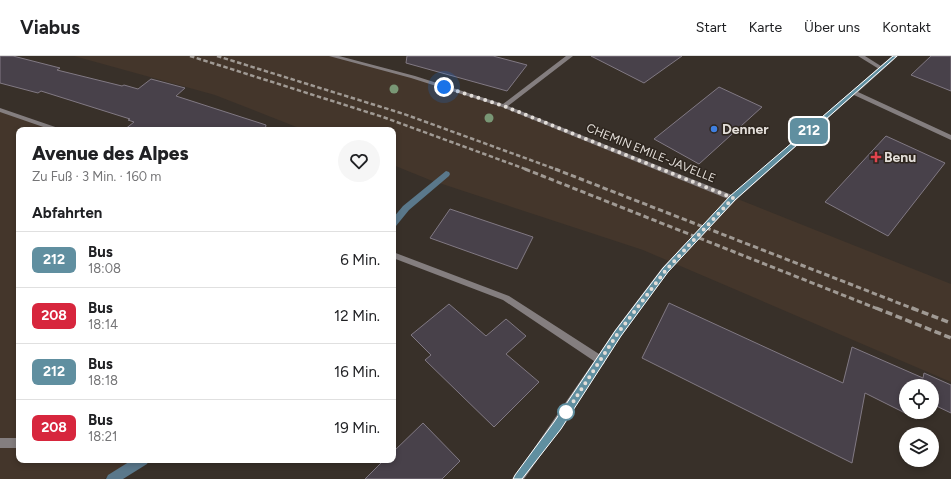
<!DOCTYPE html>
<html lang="de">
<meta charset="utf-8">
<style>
:root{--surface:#fff;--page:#f6f6f6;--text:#202124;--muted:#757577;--line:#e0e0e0}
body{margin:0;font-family:Figtree,sans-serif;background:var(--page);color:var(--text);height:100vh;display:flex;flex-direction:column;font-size:15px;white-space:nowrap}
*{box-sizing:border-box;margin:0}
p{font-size:13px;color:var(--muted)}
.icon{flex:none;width:22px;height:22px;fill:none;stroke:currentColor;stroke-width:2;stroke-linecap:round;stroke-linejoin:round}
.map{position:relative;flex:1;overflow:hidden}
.drawer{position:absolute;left:16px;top:71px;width:380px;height:336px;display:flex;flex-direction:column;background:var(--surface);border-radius:8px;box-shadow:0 2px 6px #0003}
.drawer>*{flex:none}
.badge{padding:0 8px;border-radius:6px;font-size:14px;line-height:26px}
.controls{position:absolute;left:899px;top:323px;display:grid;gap:8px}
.controls a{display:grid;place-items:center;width:40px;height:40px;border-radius:50%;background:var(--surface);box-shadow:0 2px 6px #0003;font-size:20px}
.you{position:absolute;width:20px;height:20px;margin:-10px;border:3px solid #fff;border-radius:50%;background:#1a73e8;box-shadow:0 0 0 6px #1a73e833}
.map>.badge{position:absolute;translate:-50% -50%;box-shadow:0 0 0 2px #fff}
h2{padding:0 16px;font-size:15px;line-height:36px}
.round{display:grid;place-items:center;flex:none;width:42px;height:42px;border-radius:21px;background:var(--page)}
.headline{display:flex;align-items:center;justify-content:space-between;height:68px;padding:0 16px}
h1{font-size:19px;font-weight:800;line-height:30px}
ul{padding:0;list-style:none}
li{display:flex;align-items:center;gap:12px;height:56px;padding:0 16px;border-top:1px solid var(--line)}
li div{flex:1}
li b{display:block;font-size:15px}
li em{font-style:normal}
li .badge{min-width:44px;font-weight:700;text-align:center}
header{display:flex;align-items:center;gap:24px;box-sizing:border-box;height:56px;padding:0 20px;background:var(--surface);border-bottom:1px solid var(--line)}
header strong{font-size:19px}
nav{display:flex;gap:22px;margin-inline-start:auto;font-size:14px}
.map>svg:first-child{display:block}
.built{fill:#44362b}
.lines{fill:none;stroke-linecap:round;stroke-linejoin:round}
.stream{fill:#5a788b;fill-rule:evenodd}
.building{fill:#48414a;stroke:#817983}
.lane{fill:#847e7f;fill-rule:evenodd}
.street{fill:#847e7f;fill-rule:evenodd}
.rail-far2{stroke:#a09a94;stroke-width:2.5;stroke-dasharray:4.5 2.5;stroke-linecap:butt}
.rail-far1{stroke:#a09a94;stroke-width:3;stroke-dasharray:5.5 3;stroke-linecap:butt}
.rail{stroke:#a09a94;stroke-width:3.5;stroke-dasharray:7 3.5;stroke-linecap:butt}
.tree{fill:#799775}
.line{fill:#608fa0;stroke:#fff}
.walk{stroke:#e3ded9;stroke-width:4;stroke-dasharray:0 7.2}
.shop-dot{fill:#3f7fe0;stroke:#2e261f;stroke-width:1.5}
.health-dot{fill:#e0444e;stroke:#2e261f;stroke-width:1.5}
.stop-dot{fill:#fff;stroke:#608fa0;stroke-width:2}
.labels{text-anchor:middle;stroke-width:3;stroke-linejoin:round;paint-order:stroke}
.far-street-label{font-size:12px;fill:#e3ded9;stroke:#2e261f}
.poi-label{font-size:14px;font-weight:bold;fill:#e3ded9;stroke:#2e261f;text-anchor:start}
</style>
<header>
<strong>Viabus</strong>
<nav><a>Start</a><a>Karte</a><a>Über uns</a><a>Kontakt</a></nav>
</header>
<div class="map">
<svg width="951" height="423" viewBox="0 0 951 423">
<rect width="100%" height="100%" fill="#383029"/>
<g class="built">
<path d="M74 0H332L413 21 504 50 951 228V326L643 194 430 124 393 109V74H304L215 39Z"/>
<path d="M0 54 59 74H19V404H136L104 423H0Z"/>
</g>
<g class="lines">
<g class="stream">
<path d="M446 115 449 116 450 118 449 120 409 154 396 170 393 171V162L403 150Z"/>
<path d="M132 404H149L147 408 123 423H106L108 419Z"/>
</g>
</g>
<g class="building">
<path d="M0 0H13L60 12 57 14 122 30 124 29 138 33 151 23 185 32 176 40 266 69 265 74H124L134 66 128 64 130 63 41 35 38 37 0 27Z"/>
<path d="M407 0H493L527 9 507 35 406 7Z"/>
<path d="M591 0H682L644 27Z"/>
<path d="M931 0H951V35L911 19Z"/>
<path d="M719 31 762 51 699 108 654 83Z"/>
<path d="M886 80 945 107 888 180 825 146Z"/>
<path d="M450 153 533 181 517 213 430 182Z"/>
<path d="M669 247 843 327 852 291 923 322 924 317 951 329V357L932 348V330H906V356H918L917 363 865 337 852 407 642 302Z"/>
<path d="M449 248 486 280 506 263 526 280 506 298 539 326 494 371 425 304 431 299 411 279Z"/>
<path d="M423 367 460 405 442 423H365L384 404H393V396Z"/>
</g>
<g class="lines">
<g class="lane">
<path d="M858 0H865L884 12 879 13Z"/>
<rect x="0" y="382" width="19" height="10"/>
</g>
<g class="street">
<path d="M329 0H339L415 20 503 48 566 0H573L508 50 732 139 892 0H898L858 36 951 79V84L854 39 736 144 668 216 621 280 605 304 604 308 602 309 560 372 524 423H513L594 305 503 244 393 202V196L509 240 599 298 615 274 662 212 728 143 502 51 411 22Z"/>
<path d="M0 52 61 73 62 74H52L0 56Z"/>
</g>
<g class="rail-far2">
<path d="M190 0 383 61 528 114"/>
<path d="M217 0 404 58 558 114"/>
</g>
<g class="rail-far1">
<path d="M525 113 878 253"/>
<path d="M555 113 914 253"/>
</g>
<g class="rail">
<path d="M876 252 951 282"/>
<path d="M912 252 951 267"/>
</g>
</g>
<g class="tree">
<circle cx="394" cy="33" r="4.5"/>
<circle cx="489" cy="62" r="4.5"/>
</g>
<path class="line" d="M893 0H897L735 144 668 216 621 280 561 373 522 423H513L515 419 554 366 615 275 663 212 730 140Z"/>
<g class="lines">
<path class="walk" d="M444 31 504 50 733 142 666 214 618 277 564 360 566 356"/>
</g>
<circle class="shop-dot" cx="714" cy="73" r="4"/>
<path class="health-dot" d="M874 95h4v4h4v4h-4v4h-4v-4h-4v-4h4z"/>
<circle class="stop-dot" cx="566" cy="356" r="8"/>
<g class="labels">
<g class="far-street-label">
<text transform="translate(651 97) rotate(22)" y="4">CHEMIN EMILE-JAVELLE</text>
</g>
<g class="poi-label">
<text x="722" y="78">Denner</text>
<text x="884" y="106">Benu</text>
</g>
</g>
</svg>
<div class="controls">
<a><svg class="icon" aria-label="locate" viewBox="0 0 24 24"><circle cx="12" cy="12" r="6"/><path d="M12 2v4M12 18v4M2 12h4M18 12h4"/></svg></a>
<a><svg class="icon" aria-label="layers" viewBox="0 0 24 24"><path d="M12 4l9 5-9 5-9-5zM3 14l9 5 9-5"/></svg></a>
</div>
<div class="you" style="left:444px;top:31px"></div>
<b class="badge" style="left:809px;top:75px;background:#608fa0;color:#fff">212</b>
<section class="drawer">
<div class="headline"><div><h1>Avenue des Alpes</h1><p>Zu Fuß · 3 Min. · 160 m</p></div><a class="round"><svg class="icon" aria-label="heart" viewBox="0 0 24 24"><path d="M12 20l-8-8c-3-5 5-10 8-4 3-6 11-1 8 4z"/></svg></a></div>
<h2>Abfahrten</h2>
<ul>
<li><span class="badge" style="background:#608fa0;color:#fff">212</span><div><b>Bus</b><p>18:08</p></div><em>6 Min.</em></li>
<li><span class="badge" style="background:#d7263d;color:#fff">208</span><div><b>Bus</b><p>18:14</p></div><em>12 Min.</em></li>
<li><span class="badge" style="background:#608fa0;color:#fff">212</span><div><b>Bus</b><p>18:18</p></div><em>16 Min.</em></li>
<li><span class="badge" style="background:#d7263d;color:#fff">208</span><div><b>Bus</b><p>18:21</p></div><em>19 Min.</em></li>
</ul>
</section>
</div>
